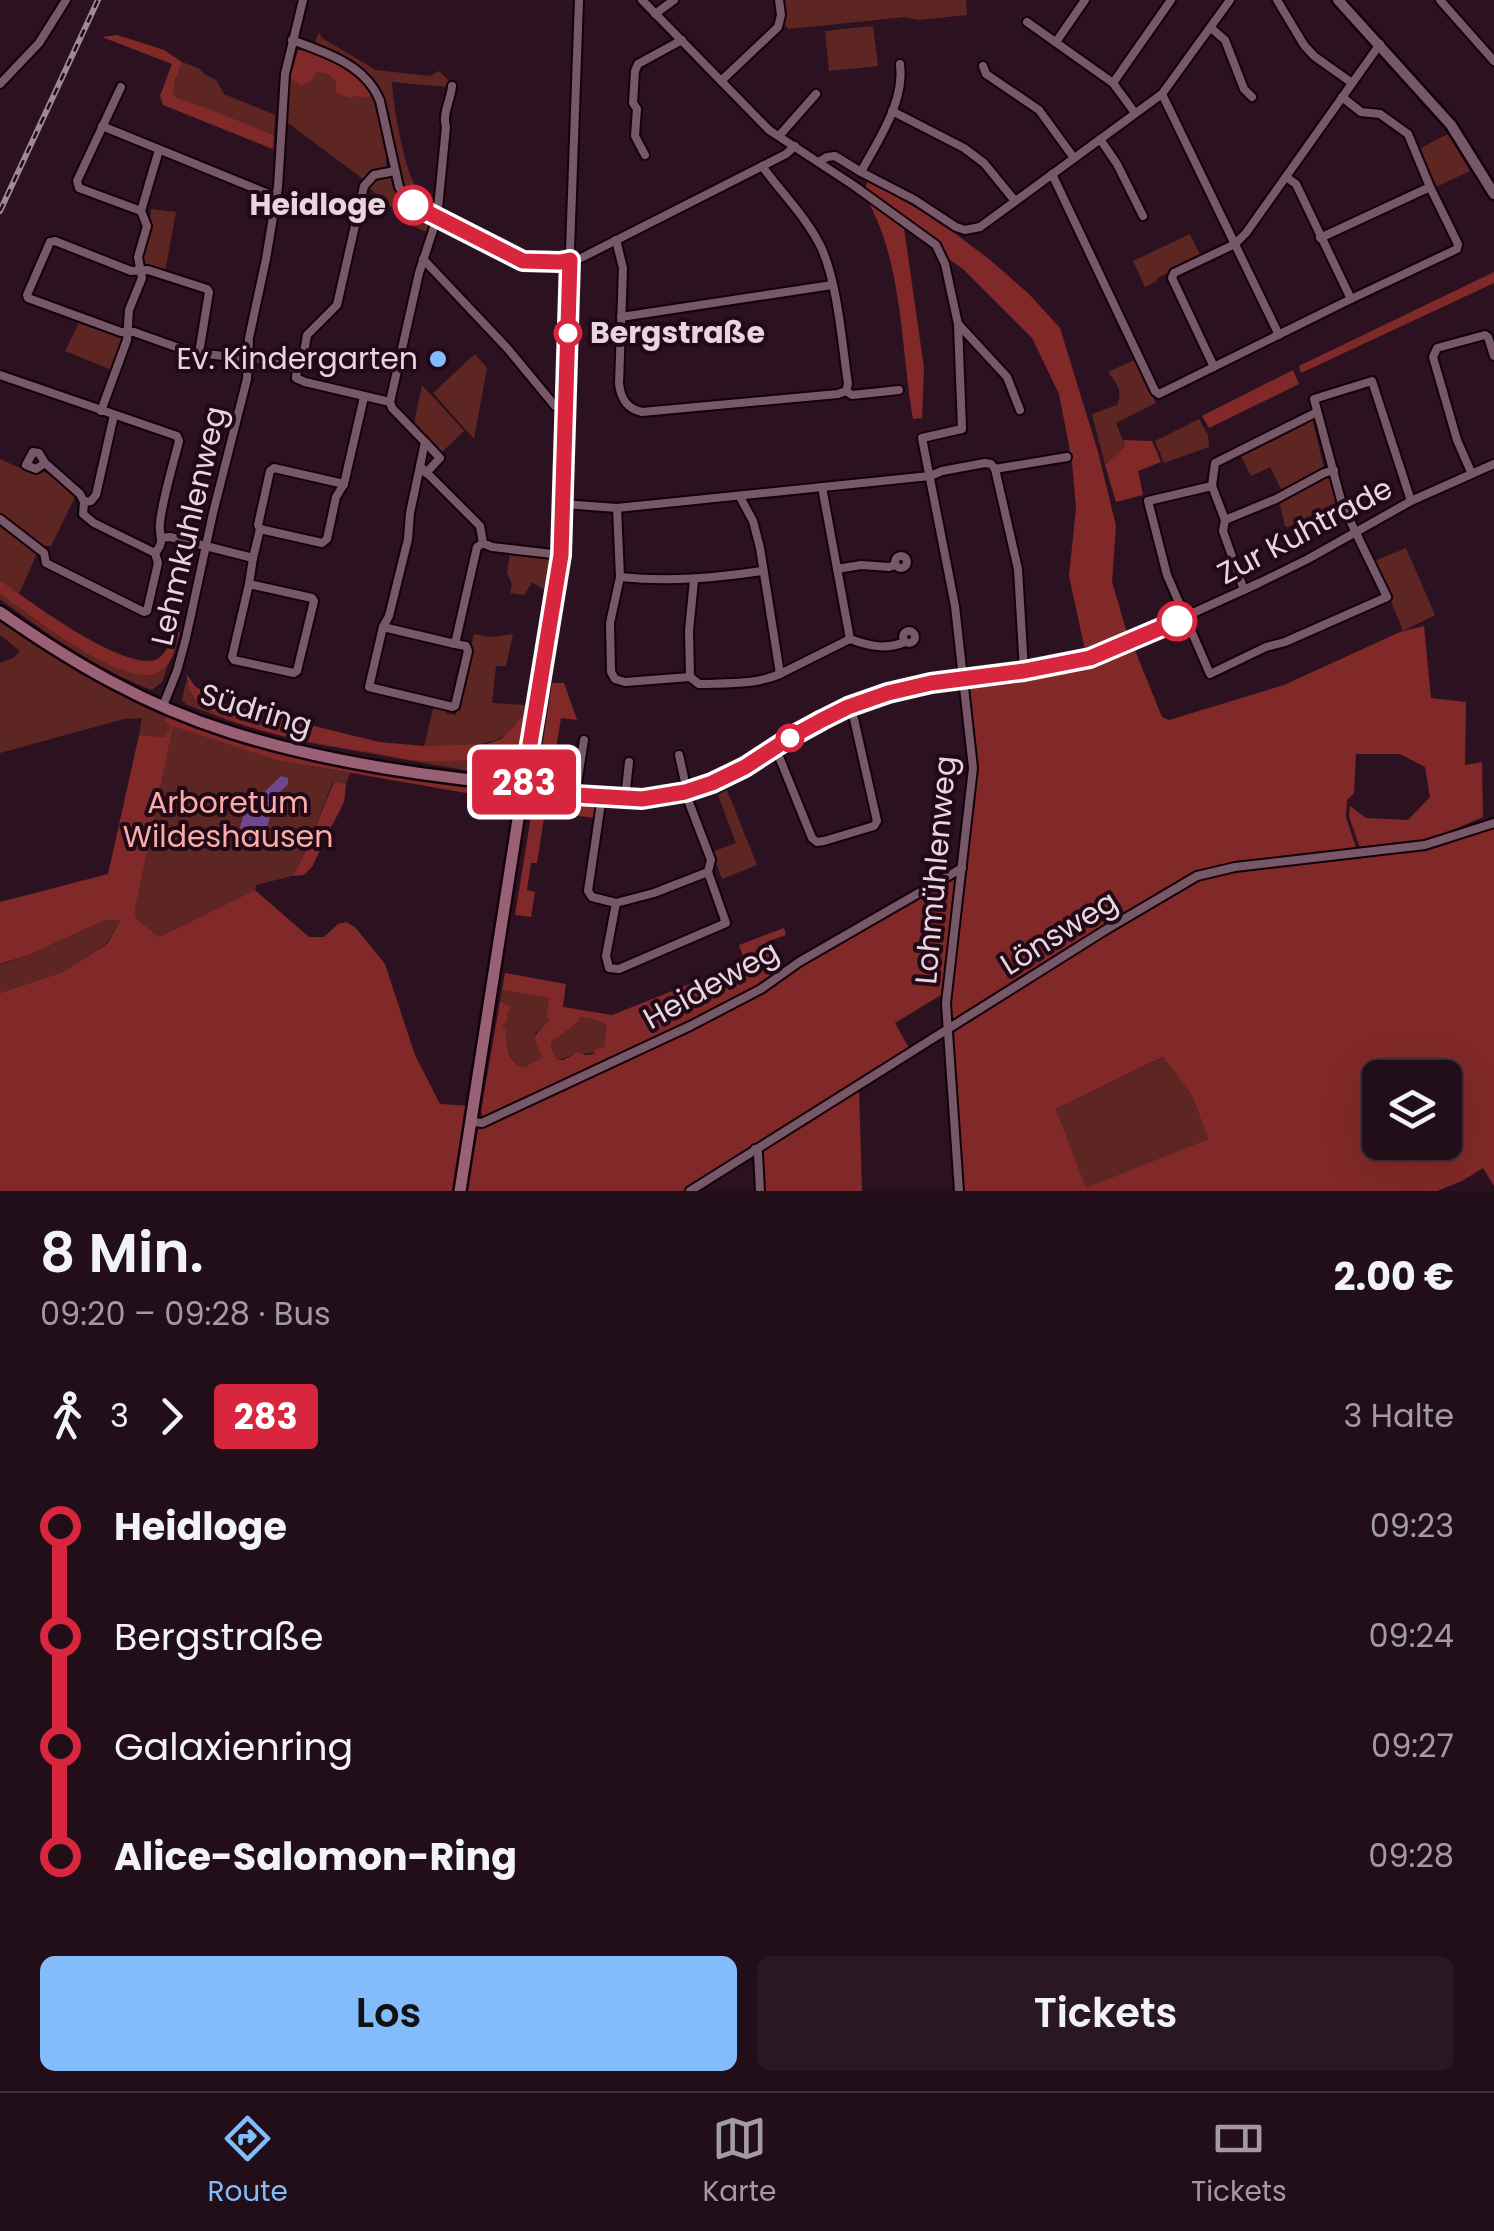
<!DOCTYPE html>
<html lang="de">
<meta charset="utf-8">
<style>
:root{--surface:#210e19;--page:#291722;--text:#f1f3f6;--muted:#a29ca2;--line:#3e2e38;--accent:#82bcfa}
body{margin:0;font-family:Poppins,sans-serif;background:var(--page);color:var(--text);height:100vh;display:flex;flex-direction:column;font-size:38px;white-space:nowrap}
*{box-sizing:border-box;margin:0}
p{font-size:32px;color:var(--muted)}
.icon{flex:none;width:55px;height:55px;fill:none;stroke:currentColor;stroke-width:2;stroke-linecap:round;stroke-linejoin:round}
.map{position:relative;height:1191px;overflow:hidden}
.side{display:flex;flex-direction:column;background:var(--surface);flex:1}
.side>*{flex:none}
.badge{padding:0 20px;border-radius:8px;font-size:35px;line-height:65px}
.tools{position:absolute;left:1362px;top:1060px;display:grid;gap:20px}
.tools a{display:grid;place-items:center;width:100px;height:100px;border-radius:15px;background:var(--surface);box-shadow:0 10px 40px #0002,0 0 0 2px var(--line);font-size:50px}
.map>.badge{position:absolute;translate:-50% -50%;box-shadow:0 0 0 5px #fff}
.legs{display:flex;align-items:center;gap:15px;height:110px;padding:0 40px;font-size:32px}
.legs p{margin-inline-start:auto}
.head{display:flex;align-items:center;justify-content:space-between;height:170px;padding:0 40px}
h1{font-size:55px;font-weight:600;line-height:75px}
.primary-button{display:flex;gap:20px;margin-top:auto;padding:20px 40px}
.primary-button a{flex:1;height:115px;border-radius:15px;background:var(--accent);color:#111;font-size:40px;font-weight:600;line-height:115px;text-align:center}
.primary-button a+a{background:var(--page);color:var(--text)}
ul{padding:0 40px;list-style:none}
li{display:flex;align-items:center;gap:35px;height:110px;font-size:38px}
li i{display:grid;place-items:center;width:15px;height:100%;margin:0 12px;background:currentColor}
li i::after{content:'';width:25px;height:25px;margin:-12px;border:8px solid;border-radius:50%;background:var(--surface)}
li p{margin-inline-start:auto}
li:first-child i{background:linear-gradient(#0000 50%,currentColor 0)}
li:last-child i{background:linear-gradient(currentColor 50%,#0000 0)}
.menu{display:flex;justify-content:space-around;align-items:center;height:140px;border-top:2px solid var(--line);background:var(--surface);font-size:28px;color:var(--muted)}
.menu a{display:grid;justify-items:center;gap:5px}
.menu .current{color:var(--accent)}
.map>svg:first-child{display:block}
.green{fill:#5e2623}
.forest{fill:#802928;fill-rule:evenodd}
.water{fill:#6f4690}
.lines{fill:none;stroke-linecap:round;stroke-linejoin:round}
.minor-casing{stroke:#13010a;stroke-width:12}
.tertiary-casing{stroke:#13010a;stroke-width:15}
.secondary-casing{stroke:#13010a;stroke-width:16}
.minor{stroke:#775868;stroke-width:8}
.tertiary{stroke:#775868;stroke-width:10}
.secondary{stroke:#996175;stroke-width:11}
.rail-casing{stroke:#9e8994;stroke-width:6}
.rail{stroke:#210917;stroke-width:2.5;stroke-dasharray:8;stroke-linecap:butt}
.line-1-casing{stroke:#fff;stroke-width:22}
.line-1{stroke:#d7263d;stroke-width:15}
.stop-1-dot{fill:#fff;stroke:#d7263d;stroke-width:5}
.poi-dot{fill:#82bcfa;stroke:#210917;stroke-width:4}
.labels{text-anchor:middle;stroke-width:8;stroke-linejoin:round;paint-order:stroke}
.stop-label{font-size:30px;font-weight:bold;fill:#e8d6df;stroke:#210917;text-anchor:end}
.poi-label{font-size:30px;fill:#e8d6df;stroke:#210917;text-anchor:end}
.street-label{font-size:30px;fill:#e8d6df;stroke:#210917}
.park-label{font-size:30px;fill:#f9ada6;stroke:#210917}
</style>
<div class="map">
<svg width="1494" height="1191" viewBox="0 0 1494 1191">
<rect width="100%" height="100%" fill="#2c1221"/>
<g class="green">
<path d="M782 0H966L967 15 918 20 905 17 789 29 784 25Z"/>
<path d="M873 26 878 66 829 71 825 31Z"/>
<path d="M319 32 322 38 376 70 430 76 439 71 449 81 448 87 392 82C393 106 404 167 416 187 420 194 426 200 433 204L434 209 431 211C379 185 404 120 373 80 359 62 336 52 315 43Z"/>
<path d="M182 62 200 69 204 74 216 80 224 94 275 115 274 135 210 109 177 98 173 92 175 81Z"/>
<path d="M317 72 327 74 336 81 335 92 350 99 355 96 362 98 373 96 386 154V169L373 171 363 179 284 120 290 78 301 86Z"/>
<path d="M1448 134 1470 171 1434 188 1417 150Z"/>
<path d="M390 174C397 198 409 210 431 221L430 230 427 232 415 227 368 187 372 179Z"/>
<path d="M151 209 176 212 165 272 146 267 141 260 149 229Z"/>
<path d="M1190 234 1201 257 1157 278V281L1145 287 1133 261Z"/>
<path d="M80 321 121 336 122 341 112 370 65 351Z"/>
<path d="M475 354 487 368 474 439 433 393Z"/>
<path d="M1134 360 1156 403 1116 423 1125 446 1105 465 1092 414 1117 405C1124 391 1116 383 1108 372Z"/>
<path d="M422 385 464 431 442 452 414 424Z"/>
<path d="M1312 418 1324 468 1282 491 1270 467 1251 476 1240 454Z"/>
<path d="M1199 419 1208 435 1209 447 1164 463 1155 441Z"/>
<path d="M0 459 33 474 45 472 76 495 51 546H42L0 515Z"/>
<path d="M1326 478 1331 479 1336 499 1335 503 1288 527 1285 526 1280 505 1281 501Z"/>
<path d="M0 523 38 551 19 594 0 580Z"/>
<path d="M1406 548 1435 615 1403 631 1375 561Z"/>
<path d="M510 552 548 557 552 562 547 598 544 597 546 591 532 582 524 595 510 593 512 584 507 573Z"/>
<path d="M0 593 88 653 122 670 160 673 168 665 162 682 152 690C97 669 47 634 0 599Z"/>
<path d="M0 620 67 663 118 691 167 714 277 760 350 773 346 784 333 782 300 863 292 876 256 885 255 890 159 937 136 918 135 910 172 729 165 737 139 735 142 718 124 719 0 753V663L13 658 20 651 0 635Z"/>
<path d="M474 634 491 637 513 634 506 666H496L492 703 525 705C514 754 462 744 424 746L434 705 447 708 446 713 456 715Z"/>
<path d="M186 681 192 696 208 710 238 722 295 738 418 761 495 758 522 751C510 779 491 771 464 770L305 742 235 723 187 705 182 700Z"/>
<path d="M727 790 757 865 722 879 712 852 736 843 718 795Z"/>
<path d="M121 918 107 943 63 972 0 993V965L29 955 105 920Z"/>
<path d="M502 990 549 998 546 1017 549 1021 535 1033 543 1057 523 1068C508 1061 506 1041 501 1026L510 1007 500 1001Z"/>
<path d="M580 1017 597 1020 608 1025 604 1047C593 1054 589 1053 577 1054 570 1054 565 1059 557 1060L551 1046 552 1042 578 1022Z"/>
<path d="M1164 1057 1192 1095 1208 1139 1086 1189 1056 1109Z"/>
</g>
<g class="forest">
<path d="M117 35 164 50 182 62 175 81 173 92 177 98 210 109 274 135 273 149 163 105 160 96 172 64 102 37Z"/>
<path d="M298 50C327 53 360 68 373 96L362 98 355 96 350 99 335 92 336 81 327 74 317 72 311 81 301 86 290 78Z"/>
<path d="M868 180 937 220 989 259 1029 294 1060 328 1098 452 1116 526 1112 582 1128 636 1085 650 1069 576 1076 508 1072 461 1059 394 1032 338 963 269 946 257 938 243 865 189Z"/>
<path d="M869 203 904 228 924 368 922 418 913 419C901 349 903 267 869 203Z"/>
<path d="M1494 272V283L1301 373 1299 366Z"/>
<path d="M1293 370 1299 384 1209 428 1202 416Z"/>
<path d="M1123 440 1152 441 1161 462 1138 471 1143 495 1116 502 1105 465 1125 446Z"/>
<path d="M0 580C25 598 130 677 159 658 166 653 172 639 177 632L180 633C176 646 172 667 158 673 122 688 30 615 0 593Z"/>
<path d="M1424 626 1431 698 1466 702 1465 765 1482 762 1483 817 1425 842 1361 850 1349 817 1350 806 1366 818 1408 820 1430 797 1425 767 1400 754H1356L1354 793 1347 800 1346 817 1357 851 1234 865 1191 873 957 1019 951 1018 950 1001 975 781 976 749 968 683 1070 668 1134 648 1162 717 1169 720 1284 685 1400 632Z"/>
<path d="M187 675 195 686 220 703 379 742 424 746 487 744 501 739 514 727 522 716 525 705 531 706 522 751C490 760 456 762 422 761 405 760 386 755 369 752 321 744 254 734 211 711 197 704 186 692 187 675Z"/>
<path d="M552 683H564L577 720 561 718 552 774 555 779 570 785 572 788C556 787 543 785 539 768Z"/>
<path d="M167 714 435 779 438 782 497 789 494 796 489 797 277 760 173 726 135 910 136 918 159 937 255 890 309 937H324L338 924 346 922 355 927 385 964 415 1055 440 1104 472 1106 457 1191H0V993L63 972 108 943 120 920H105L29 955 0 964V902L108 874 139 735 165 737 172 726 165 721Z"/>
<path d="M334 782 346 784 344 802 333 824 322 838V846L312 867 304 875 292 876 300 863Z"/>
<path d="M543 802 570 806 595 805 594 818 549 812 544 818 537 863H531L527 890 535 892 531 917 515 915 532 810Z"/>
<path d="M1494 826V1186L1483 1168 1462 1181 1437 1191H962L956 1117 954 1030 1187 883 1210 875 1426 848ZM1163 1057 1192 1095 1208 1139 1086 1188 1056 1109ZM1380 1078H1445V1142H1380Z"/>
<path d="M959 877 941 995 895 1023 909 1048 684 1191H465L479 1126 691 1027 799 964Z"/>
<path d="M784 928 786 935 772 940 770 951 779 973 734 1001 486 1119 482 1117 481 1111 500 1001 511 1007 507 1013V1021L502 1026 506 1031C505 1045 509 1062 523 1068L543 1057C532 1037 532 1036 549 1021L546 1017 549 998 502 990 505 973 566 984 563 1007 612 1015 745 962 739 945ZM581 1017 597 1020 607 1025 604 1047 596 1049 593 1054 586 1055 578 1052 563 1060H557L551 1046 552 1042 578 1022Z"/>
<path d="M859 1088 862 1191H764L762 1147Z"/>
</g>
<path class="water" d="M281 776 288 778V784L275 797 266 832 256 843 246 844 240 827 245 811Z"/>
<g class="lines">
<defs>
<g id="minor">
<path d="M579 0 569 277 563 536 533 735 523 787 559 794 641 799 685 792 712 783 745 767 791 737 821 720 848 707 895 691 931 683 1024 671 1067 663 1107 652 1259 583 1308 559 1411 501 1494 464"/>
<path d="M642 0 769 130 853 185 936 245 945 264 958 324 962 429 922 438 955 606 973 768 946 1003 959 1191"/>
<path d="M1277 0 1304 45 1314 56 1352 83"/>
<path d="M1440 0 1494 61"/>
<path d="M655 14 674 0"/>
<path d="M1027 22 1113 83 1135 113"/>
<path d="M1211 28 1225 40 1244 89 1252 97"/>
<path d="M292 40C327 53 366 65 380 101L399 187 413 205 523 261 559 262 581 258 786 154 795 146"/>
<path d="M1056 42 1085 0"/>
<path d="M983 66 986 74 1039 110 1074 158"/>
<path d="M721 81 778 27 781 15 779 0"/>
<path d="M1113 83 1171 0"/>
<path d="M0 84 39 43 66 0"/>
<path d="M121 87 77 181 79 188 141 211"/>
<path d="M1162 94 1279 335"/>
<path d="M1342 97 1361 112 1380 114 1408 134 1430 187 1458 244 1457 249 1351 299"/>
<path d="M892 111 964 148 984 163 1015 201"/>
<path d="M102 126 276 197"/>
<path d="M779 136 816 94"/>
<path d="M1100 139 1117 164 1143 216"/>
<path d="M645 155 635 136 637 109 633 103 635 71 638 64 682 40"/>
<path d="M819 162 827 157 835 156 861 172 915 200 956 227 965 230 980 227 1162 94 1230 0"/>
<path d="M762 166C781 192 807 218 821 247 838 284 842 344 848 384L846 391"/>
<path d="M861 172C878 140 905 102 900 64"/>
<path d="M1052 174 1155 391 1159 394 1351 299 1296 184 1286 177"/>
<path d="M1320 238 1430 187"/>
<path d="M616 240 623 268 619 384C621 399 627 409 642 412L838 394 846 391 852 395 899 390"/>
<path d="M423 259 508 349 555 406 566 407"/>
<path d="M621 317 832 285"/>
<path d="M959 325 1007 377 1020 410"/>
<path d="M199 353 209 292 207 289 148 270 131 271 55 241 50 242 27 295 28 298 121 332H134L190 352 240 358H254L297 369 296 378 305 382 390 402 392 408 425 442 420 466 480 526 483 543 492 547 561 555"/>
<path d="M1214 367 1172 278 1174 273 1235 244 1246 233 1380 44"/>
<path d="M297 369 302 364 307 335 337 305 364 186 374 175 395 171"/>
<path d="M0 375 177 436 179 441C173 465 163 497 160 522 158 536 166 541 155 553L158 563 147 611 144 612 46 563 44 553 0 519"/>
<path d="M390 402 419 273 437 218 446 127C442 114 451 99 452 86"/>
<path d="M101 411 127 340 129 310 142 278 138 257 147 226 141 211 159 150"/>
<path d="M425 442 440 458 426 473"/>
<path d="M45 463 36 469 26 465 33 452 39 453 45 463 80 494 84 502 83 514 94 523 155 553"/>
<path d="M420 466 410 513 408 539 389 616 383 627 455 644 477 547 483 543"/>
<path d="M995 469 1018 569 1024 671"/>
<path d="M1471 472 1457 440 1433 357 1437 348 1485 335 1488 337 1494 356"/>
<path d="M1212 486 1215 463 1317 412"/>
<path d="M822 487 850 639C869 646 886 650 905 642"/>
<path d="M740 497 753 521 760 548 780 674 850 639"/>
<path d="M84 502 91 501 96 495 114 415"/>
<path d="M563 504 617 508 930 476 942 471 985 463 991 464 995 469 1067 457"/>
<path d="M617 508 620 577 610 623 611 672 615 679 625 682 690 677"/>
<path d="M1225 520 1276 499 1324 473 1334 470"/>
<path d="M260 529 322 543 327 539 336 497 344 484 364 397"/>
<path d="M162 538 170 537 253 558 249 584 312 598 314 601 297 671 294 673 234 660 232 657 249 584"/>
<circle cx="901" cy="562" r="6"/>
<path d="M253 558 260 529 258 525 270 471 274 468 344 484"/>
<path d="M837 569 861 565 889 567 895 565"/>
<path d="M620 577C669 582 714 578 762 571"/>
<path d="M694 580 689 631 690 677 699 684C726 683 755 685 780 674"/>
<path d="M1244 590 1223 531 1225 520 1212 486 1148 501 1167 575 1210 674 1266 647 1285 642 1387 597 1342 504 1314 399 1372 381 1411 501"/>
<path d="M383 627 369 687 453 707 455 706 468 651 466 646 455 644"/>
<circle cx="909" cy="637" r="6"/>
<path d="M163 706 177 671 186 638 213 513 247 379 249 338 266 259 278 187 285 74 303 0"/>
<path d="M773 750 780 759 812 838 817 842 824 841 874 826 877 821 854 719 848 707"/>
<path d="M679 755 687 791"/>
<path d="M575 796 584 740"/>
<path d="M602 796 588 891 592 897 616 903 606 956 609 968 619 969 726 923 708 872 711 860 685 792"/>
<path d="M625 798 629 762"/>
<path d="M616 903 654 893 708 872"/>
<path d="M473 1122 482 1123 690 1026 761 989 799 962 962 868"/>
<path d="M755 1149 758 1153 760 1191"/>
<path d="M690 1191 1107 929 1197 876 1235 867 1425 845 1494 823"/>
</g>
<path id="tertiary" d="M1338 0 1451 125 1494 194"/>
<path id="secondary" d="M0 612C71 662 146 706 230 732 302 755 380 769 455 778 478 781 500 783 523 787L460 1191"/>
</defs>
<use href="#minor" class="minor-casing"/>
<use href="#tertiary" class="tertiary-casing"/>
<use href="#secondary" class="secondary-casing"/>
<use href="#minor" class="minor"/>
<use href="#tertiary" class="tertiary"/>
<use href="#secondary" class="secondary"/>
<defs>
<path id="rail" d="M0 211 98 0"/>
</defs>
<use href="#rail" class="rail-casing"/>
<use href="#rail" class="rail"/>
</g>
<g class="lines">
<defs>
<path id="line-1" d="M413 205 523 261 560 262 570 260 561 555 523 787 559 794 642 799 685 792 712 783 745 767 791 737 822 720 848 707 888 693 931 683 1024 671 1090 658 1177 621"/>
</defs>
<use href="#line-1" class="line-1-casing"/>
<use href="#line-1" class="line-1"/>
</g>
<g class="stop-1-dot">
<circle cx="413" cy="205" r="18"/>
<circle cx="568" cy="333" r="12"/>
<circle cx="1177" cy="621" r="18"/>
<circle cx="790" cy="738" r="12"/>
</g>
<circle class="poi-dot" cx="438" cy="359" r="10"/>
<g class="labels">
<g class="stop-label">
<text x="386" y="215">Heidloge</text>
<text x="590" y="343" text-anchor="start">Bergstraße</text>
</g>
<g class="poi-label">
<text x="418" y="369">Ev. Kindergarten</text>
</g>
<g class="street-label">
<text transform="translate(189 526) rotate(-77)" y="10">Lehmkuhlenweg</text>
<text transform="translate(1305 531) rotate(-28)" y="10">Zur Kuhtrade</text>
<text transform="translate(256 710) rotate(17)" y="10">Südring</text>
<text transform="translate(936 870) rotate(-85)" y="10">Lohmühlenweg</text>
<text transform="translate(1059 933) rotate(-32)" y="10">Lönsweg</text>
<text transform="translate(711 985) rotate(-29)" y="10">Heideweg</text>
</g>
<g class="park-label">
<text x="228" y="813">Arboretum<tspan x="228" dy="34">Wildeshausen</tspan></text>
</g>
</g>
</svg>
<div class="tools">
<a><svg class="icon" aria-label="layers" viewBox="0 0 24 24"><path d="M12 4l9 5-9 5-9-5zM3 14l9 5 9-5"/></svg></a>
</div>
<b class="badge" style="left:524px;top:782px;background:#d7263d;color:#fff">283</b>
</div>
<section class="side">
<div class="head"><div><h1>8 Min.</h1><p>09:20 – 09:28 · Bus</p></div><b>2.00 €</b></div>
<div class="legs"><svg class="icon" aria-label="walk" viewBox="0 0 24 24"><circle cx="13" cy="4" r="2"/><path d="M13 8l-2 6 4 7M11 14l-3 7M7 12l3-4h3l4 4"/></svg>3<svg class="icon" aria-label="forward" viewBox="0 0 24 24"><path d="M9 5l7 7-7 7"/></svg><b class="badge" style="background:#d7263d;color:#fff">283</b><p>3 Halte</p></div>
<ul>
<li><i style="color:#d7263d"></i><b>Heidloge</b><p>09:23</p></li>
<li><i style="color:#d7263d"></i><span>Bergstraße</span><p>09:24</p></li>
<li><i style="color:#d7263d"></i><span>Galaxienring</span><p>09:27</p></li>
<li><i style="color:#d7263d"></i><b>Alice-Salomon-Ring</b><p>09:28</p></li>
</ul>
<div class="primary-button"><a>Los</a><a>Tickets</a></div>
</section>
<nav class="menu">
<a class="current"><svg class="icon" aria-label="directions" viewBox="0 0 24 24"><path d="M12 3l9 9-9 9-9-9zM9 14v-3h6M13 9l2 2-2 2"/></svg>Route</a>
<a><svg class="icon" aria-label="map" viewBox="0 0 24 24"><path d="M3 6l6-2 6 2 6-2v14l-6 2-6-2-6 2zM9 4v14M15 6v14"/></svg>Karte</a>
<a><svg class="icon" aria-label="tickets" viewBox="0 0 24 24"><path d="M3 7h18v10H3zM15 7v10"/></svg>Tickets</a>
</nav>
